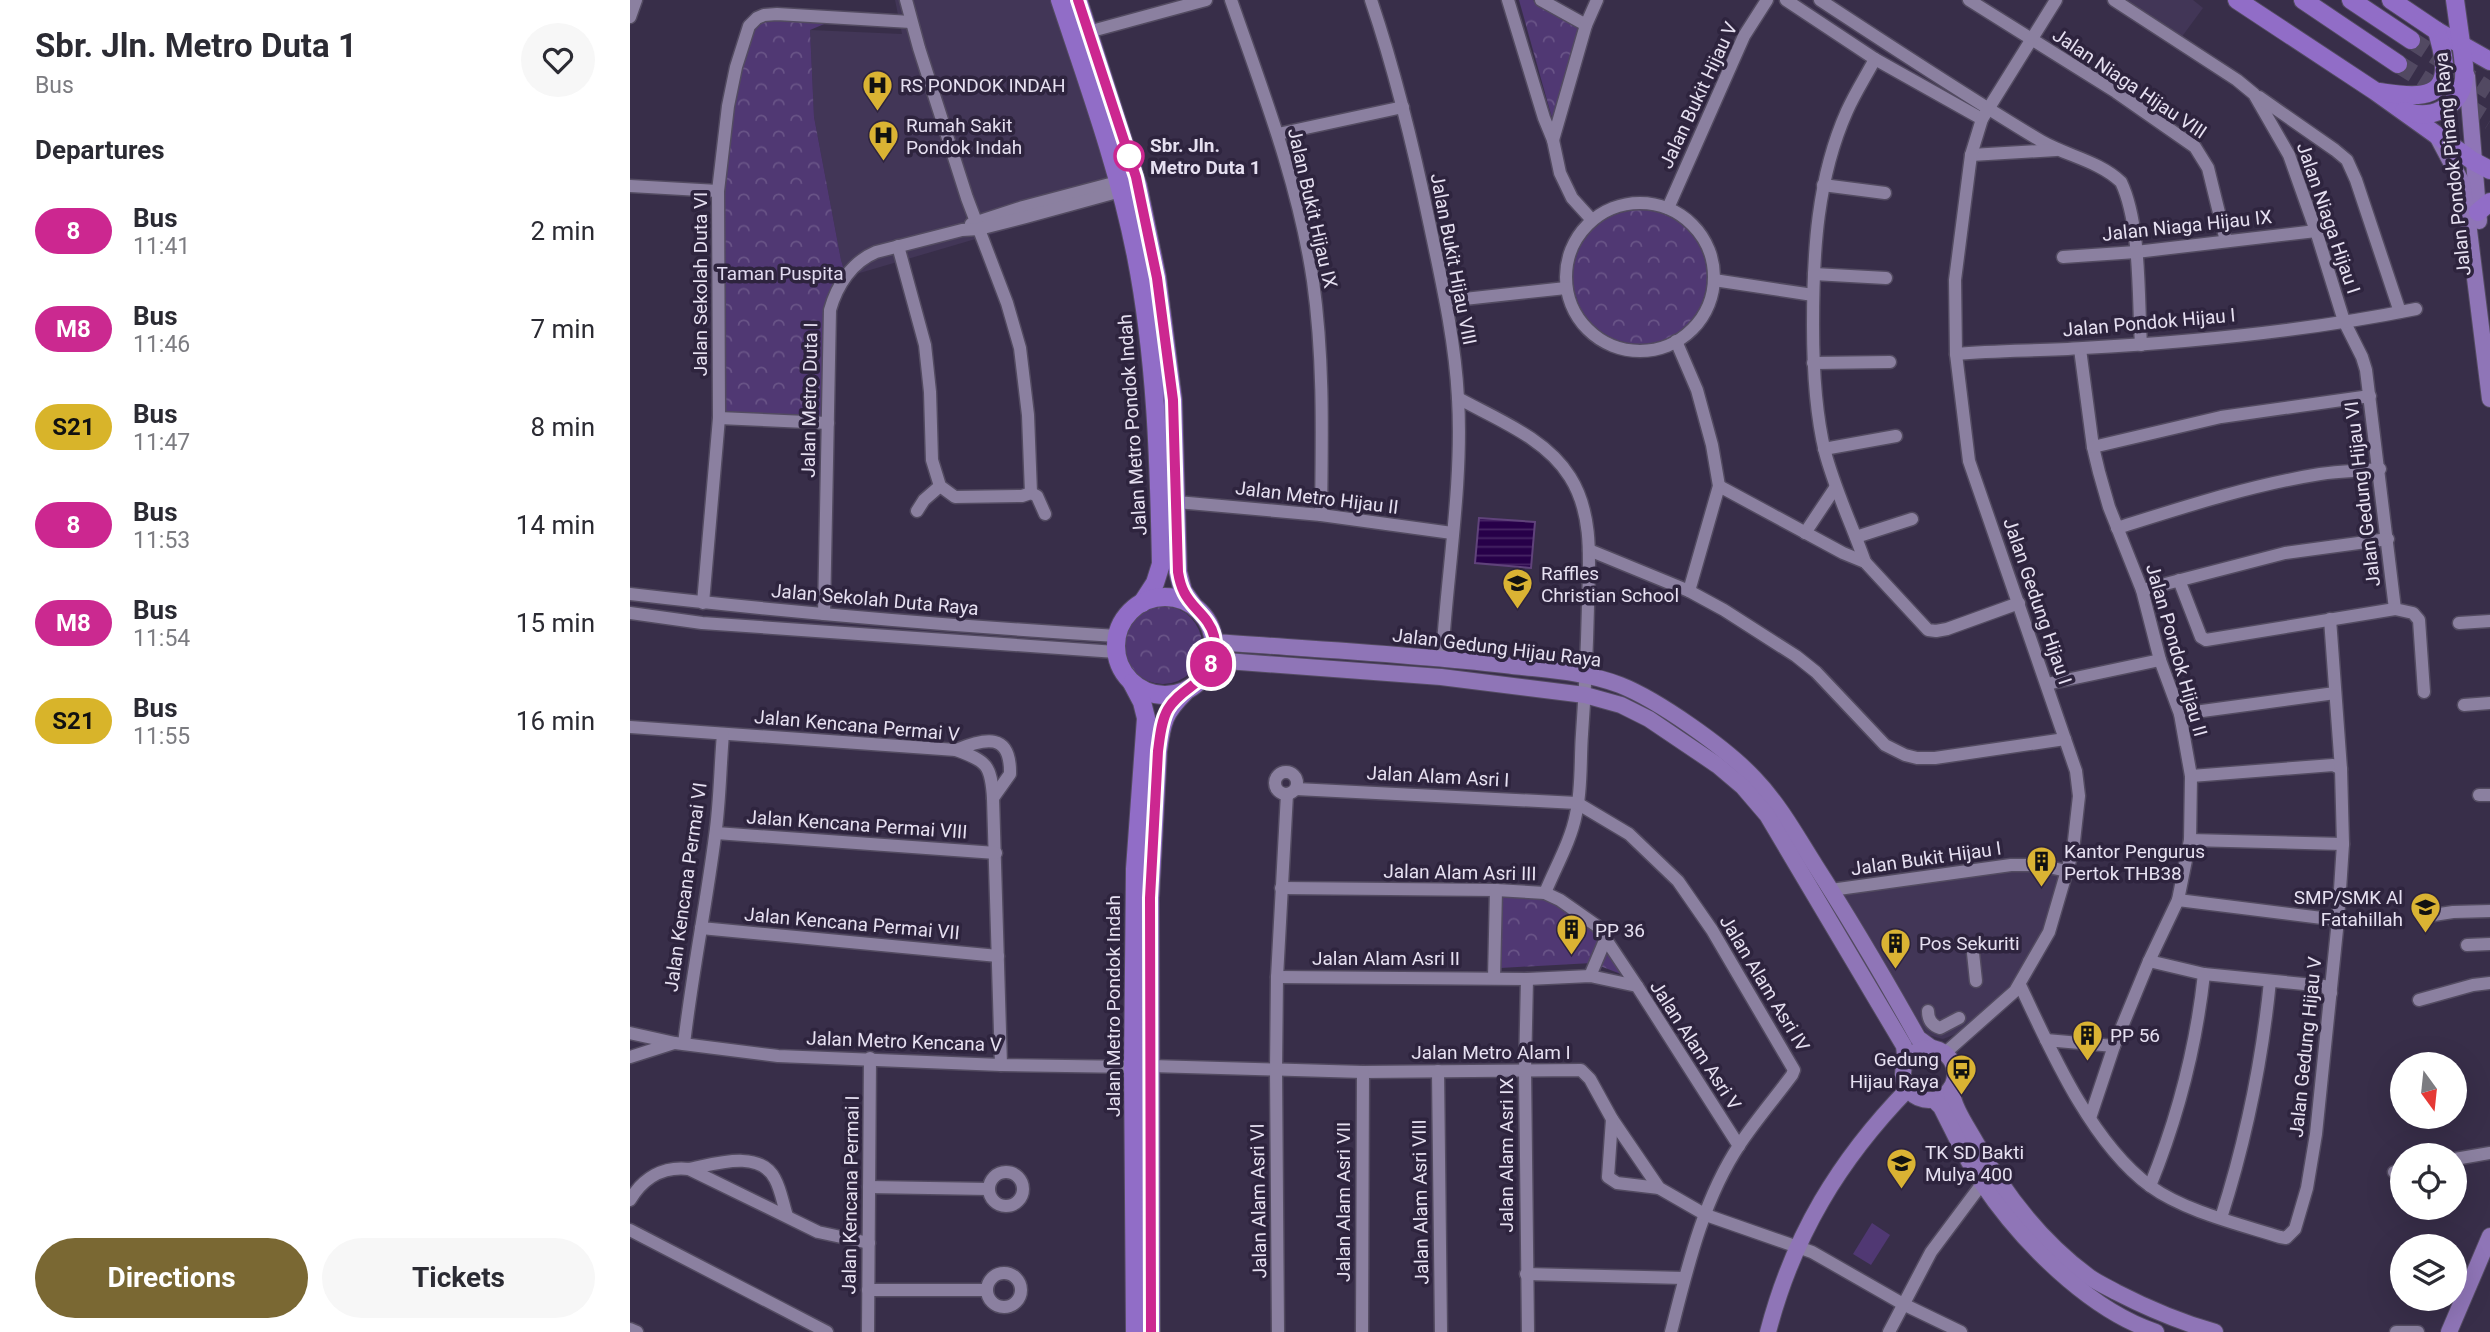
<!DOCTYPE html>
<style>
:root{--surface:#fff;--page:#f7f7f7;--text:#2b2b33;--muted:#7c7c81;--accent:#7a6833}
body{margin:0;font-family:Roboto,sans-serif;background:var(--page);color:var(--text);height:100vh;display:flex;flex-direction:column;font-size:26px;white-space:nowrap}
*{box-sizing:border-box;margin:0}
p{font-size:23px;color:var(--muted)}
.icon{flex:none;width:38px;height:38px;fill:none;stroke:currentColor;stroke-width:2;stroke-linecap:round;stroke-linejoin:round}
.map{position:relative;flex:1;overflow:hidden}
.drawer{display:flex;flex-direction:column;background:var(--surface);width:630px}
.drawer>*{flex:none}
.badge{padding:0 14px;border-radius:23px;font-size:24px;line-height:46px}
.needle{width:46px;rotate:165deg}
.controls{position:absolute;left:1760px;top:1052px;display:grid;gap:14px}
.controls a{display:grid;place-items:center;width:77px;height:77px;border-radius:50%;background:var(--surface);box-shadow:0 7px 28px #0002;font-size:35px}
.map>.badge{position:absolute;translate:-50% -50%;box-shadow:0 0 0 4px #fff}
h2{padding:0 35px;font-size:26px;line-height:63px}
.round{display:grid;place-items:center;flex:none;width:74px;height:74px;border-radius:37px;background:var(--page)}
.summary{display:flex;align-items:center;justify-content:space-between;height:119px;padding:0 35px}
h1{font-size:33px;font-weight:700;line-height:52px}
.primary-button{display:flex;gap:14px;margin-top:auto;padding:14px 35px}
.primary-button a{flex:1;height:80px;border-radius:42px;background:var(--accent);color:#fff;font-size:28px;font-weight:700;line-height:80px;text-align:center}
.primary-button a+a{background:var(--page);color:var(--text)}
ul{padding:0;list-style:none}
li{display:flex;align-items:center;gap:21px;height:98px;padding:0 35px}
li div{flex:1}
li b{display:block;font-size:26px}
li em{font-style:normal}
li .badge{min-width:77px;font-weight:700;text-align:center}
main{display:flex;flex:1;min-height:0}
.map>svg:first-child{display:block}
.built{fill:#423657}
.forest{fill:url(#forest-crowns)}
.pitch{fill:#503873}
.water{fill:url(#water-rules);stroke:#60437b;stroke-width:2}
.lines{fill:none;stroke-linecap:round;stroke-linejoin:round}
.highway-tunnel{stroke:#524962;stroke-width:18;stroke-dasharray:18 9;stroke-linecap:butt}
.minor-casing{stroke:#534b61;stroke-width:15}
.major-casing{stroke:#534b61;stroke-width:18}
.highway-casing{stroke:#534b61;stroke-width:20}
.minor{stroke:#8b80a0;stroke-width:12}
.major{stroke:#8f75b7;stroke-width:16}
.highway{stroke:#916dc7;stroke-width:18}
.line-casing{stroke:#fff;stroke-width:16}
.line{stroke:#cc2790;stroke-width:10}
.stop-dot{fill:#fff;stroke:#cc2790;stroke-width:3.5}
.labels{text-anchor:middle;stroke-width:7;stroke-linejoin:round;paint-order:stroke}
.street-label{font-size:19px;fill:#e6e0f1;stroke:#2e243e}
.poi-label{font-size:19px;fill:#e6e0f1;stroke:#2e243e;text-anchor:start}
.stop-label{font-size:19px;font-weight:bold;fill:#e6e0f1;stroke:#2e243e;text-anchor:start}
.park-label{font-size:19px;fill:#e1daf0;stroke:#2e243e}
</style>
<main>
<section class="drawer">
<div class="summary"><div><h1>Sbr. Jln. Metro Duta 1</h1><p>Bus</p></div><a class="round"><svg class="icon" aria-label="heart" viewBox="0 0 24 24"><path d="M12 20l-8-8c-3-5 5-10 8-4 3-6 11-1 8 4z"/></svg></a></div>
<h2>Departures</h2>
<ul>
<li><span class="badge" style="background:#cc2790;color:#fff">8</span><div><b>Bus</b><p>11:41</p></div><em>2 min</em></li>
<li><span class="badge" style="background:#cb2990;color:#fff">M8</span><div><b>Bus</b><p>11:46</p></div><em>7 min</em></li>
<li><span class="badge" style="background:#d8b42a;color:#111">S21</span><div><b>Bus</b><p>11:47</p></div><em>8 min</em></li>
<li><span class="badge" style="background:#cc2790;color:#fff">8</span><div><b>Bus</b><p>11:53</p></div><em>14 min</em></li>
<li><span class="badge" style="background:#cb2990;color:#fff">M8</span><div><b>Bus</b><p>11:54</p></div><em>15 min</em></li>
<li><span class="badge" style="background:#d8b42a;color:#111">S21</span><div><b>Bus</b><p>11:55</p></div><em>16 min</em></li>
</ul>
<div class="primary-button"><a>Directions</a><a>Tickets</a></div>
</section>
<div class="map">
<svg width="1860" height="1332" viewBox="0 0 1860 1332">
<defs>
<pattern id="forest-crowns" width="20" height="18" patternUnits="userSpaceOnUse" patternTransform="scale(1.75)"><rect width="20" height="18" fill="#503873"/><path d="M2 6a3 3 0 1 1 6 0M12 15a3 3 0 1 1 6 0" fill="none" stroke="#695487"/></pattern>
<pattern id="water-rules" width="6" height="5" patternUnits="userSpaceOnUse" patternTransform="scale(1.75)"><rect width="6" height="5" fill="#270049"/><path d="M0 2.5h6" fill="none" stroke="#462564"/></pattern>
</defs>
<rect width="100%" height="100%" fill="#382e49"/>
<g class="built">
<path d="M265 0H454L513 190 216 277 211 260 184 117 180 30 272 34Z"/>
<path d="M1484 0H1563L1573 8 1548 42Z"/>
<path d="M1398 865 1427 873 1430 880 1415 932 1383 984 1364 1003 1326 1034 1313 1039 1298 1035 1284 1016 1211 893Z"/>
</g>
<g class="forest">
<path d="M889 0H903L952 30 922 118Z"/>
<path d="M147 15 206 19 180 30 184 117 211 260 216 277 203 305 199 425 87 420 88 195 99 106 119 27Z"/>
<circle cx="1010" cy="277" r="67"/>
<circle cx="533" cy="645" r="39"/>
<path d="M871 893 914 899 943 915 966 931 991 974 962 963 870 968Z"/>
</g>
<path class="pitch" d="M1242 1223 1260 1235 1241 1265 1223 1254Z"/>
<path class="water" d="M849 518 905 522 901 568 845 563Z"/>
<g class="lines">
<g class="highway-tunnel">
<path d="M1781 40 1860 91"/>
<path d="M1768 64 1860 121"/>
</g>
<defs>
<g id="minor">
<path d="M601 0C633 92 669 185 683 281 694 359 692 437 691 515"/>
<path d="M741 0C766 74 784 149 800 226 812 283 825 340 828 398 833 482 817 574 812 658"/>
<path d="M878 0 914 118 923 140 930 173 942 198 962 220"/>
<path d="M911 0 956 25"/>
<path d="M1156 0 1245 59 1352 119"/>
<path d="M1190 0C1263 48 1336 96 1411 141 1437 156 1469 161 1491 182 1511 224 1508 298 1511 345"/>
<path d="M1339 0 1486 92 1565 147 1578 168 1596 241"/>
<path d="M1484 0 1607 80 1624 94 1659 155 1686 231 1714 321 1732 357 1736 370 1765 609 1783 613 1789 620 1794 692"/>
<path d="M0 17 6 0"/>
<path d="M458 32 576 0"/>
<path d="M1629 97 1705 150 1717 160 1726 180 1770 312"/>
<path d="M648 134 773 107"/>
<path d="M923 140 956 25 967 0"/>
<path d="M1341 155 1426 150"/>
<path d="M1193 185 1255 193"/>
<path d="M0 186 88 191"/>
<circle cx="1010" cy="277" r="74"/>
<path d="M1038 208 1114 36 1137 0"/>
<path d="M341 224 393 207 495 180"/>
<path d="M268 246 295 345 300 392 302 460 310 486 325 497 392 496 401 493 398 415 390 348 377 303 337 198 289 48 276 0"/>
<path d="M1433 257 1506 252 1686 231"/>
<path d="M1184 274 1256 278"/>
<path d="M1084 280 1183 295"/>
<path d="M816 301 936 288"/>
<path d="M1046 341 1067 390 1082 445 1089 486 1059 591"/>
<path d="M1450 349 1463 447 1469 472 1479 507 1512 590 1530 660 1550 714 1561 776 1560 840 1548 900 1519 961 1484 1046 1460 1118"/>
<path d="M1326 354C1368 350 1411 351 1453 348 1564 342 1677 331 1786 309"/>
<path d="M1183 363 1260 362"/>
<path d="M828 398C866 419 916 438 940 477 964 515 959 563 958 606 957 649 955 692 952 734 950 760 952 789 946 814 941 841 925 868 915 893"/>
<path d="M89 418 198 423"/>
<path d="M1463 447 1591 417 1740 396"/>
<path d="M1194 449 1266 436"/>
<path d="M1089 486 1213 553 1235 562 1298 630 1306 631 1317 629 1389 603"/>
<path d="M401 493 407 496 415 514"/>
<path d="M547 502 691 515 822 533"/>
<path d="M287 511 294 500 310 486"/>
<path d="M1487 528C1554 507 1621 485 1690 474 1710 471 1730 471 1750 469"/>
<path d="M1175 533 1205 488"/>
<path d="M1226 537 1282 519"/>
<path d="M959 550 1059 591 1094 610 1166 656 1186 672 1255 745 1275 755 1287 758H1305L1435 739"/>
<path d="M1235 562C1222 525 1205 490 1195 452 1185 411 1183 367 1183 325 1183 252 1187 178 1217 111 1225 93 1236 76 1245 59"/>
<path d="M1549 580 1571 637 1576 640 1765 609"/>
<path d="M1512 590 1655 553 1758 539"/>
<path d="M0 594C162 613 324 626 487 636"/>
<path d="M73 603 89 418 88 191 98 106 106 67 119 26 127 18 134 15 147 14 281 22"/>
<path d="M0 613 72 623 486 652"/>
<path d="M194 614 200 310C207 285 222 262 246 252L332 230 349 229 396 217 498 189"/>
<path d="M1829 623 1860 621"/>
<path d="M1417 684 1530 660"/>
<path d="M1834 705 1860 703"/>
<path d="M1550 714 1705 693"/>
<path d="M0 727 326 750C357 761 361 765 363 798L371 1065"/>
<path d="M326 750C355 738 381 732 380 774L363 798"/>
<circle cx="656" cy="783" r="11"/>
<path d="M1561 776 1703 765 1711 769"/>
<path d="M666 789 947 803 999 834 1048 881 1082 930 1164 1070 1162 1075C1145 1098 1126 1120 1110 1144 1073 1199 1057 1269 1041 1332"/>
<path d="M1849 795H1860"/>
<path d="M86 833 366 853"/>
<path d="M1560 840 1713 844"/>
<path d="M651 888 866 890 915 893 930 900 967 926 1007 986"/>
<path d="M1201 890 1381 865H1409L1437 871"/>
<path d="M1548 900 1708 920"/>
<path d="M1797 916 1823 912 1860 911"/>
<path d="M71 928 368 956"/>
<path d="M1837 945 1860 944"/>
<path d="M1343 953 1346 981"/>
<path d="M1519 961 1574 974 1694 986 1701 993"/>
<path d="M960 976 976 938"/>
<path d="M647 977 897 979 960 976 1007 986 1109 1146"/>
<path d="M864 978 866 890"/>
<path d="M897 979 895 1070 898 1332"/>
<path d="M1390 985C1420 1049 1461 1143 1520 1186 1554 1211 1609 1224 1650 1237L1656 1238 1665 1229 1677 1188 1686 1134 1708 920 1713 844 1711 769 1700 619"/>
<path d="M1789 1000 1843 985 1860 983"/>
<path d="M1298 1011C1298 1019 1301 1025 1310 1028L1329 1018"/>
<path d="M0 1033 45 1043 148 1056 371 1065 503 1067"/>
<path d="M1416 1040 1484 1046"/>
<path d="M54 1044C62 974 76 906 85 836 90 802 90 768 93 734"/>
<path d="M1315 1053 1385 991 1419 932 1443 850 1449 796 1446 771 1339 461 1326 354 1325 280 1341 155 1352 119 1426 0"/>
<path d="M0 1057 44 1043"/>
<path d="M521 1066 733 1072 951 1070 960 1079 982 1119 1029 1188 1076 1215 1182 1252 1273 1304 1331 1332"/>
<path d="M808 1071 811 1332"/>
<path d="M982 1119 978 1177 987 1183 1029 1188"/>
<path d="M1825 1159 1860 1153"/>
<path d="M59 1169C85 1164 130 1149 145 1179 151 1190 153 1204 157 1216"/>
<path d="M1764 1172 1773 1170"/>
<circle cx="376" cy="1189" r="17"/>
<path d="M1520 1186C1548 1117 1566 1048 1574 974"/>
<path d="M239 1187 359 1189"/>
<path d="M0 1200C13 1178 33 1166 59 1169L188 1232 239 1243"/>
<path d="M1591 1218C1616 1140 1632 1062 1640 981"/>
<path d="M0 1230 197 1332"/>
<circle cx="374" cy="1290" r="17"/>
<path d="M896 1274 1054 1278"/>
<path d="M238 1290H357"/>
<path d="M0 1329 7 1332"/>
<path d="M238 1332 240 1058"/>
<path d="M648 1332 646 1070 647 977 657 794"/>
<path d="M732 1332 733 1072"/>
<path d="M1259 1332 1301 1252 1357 1177"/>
<path d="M1766 1332H1788"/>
</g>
<g id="major">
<path d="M1837 76 1849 221"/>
<path d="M1807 136 1832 183 1837 214 1860 399"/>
<path d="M585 642C682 649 779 654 875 665 913 670 954 671 990 685 1028 700 1096 748 1124 778 1149 804 1166 835 1185 865 1221 921 1255 979 1288 1038L1303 1049"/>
<path d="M583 660 811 677 955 695 991 705 1019 719 1087 765 1113 787 1137 815 1274 1046 1276 1063"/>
<circle cx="1299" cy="1074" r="26"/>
<path d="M1321 1088C1323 1107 1336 1125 1345 1141 1373 1192 1411 1241 1458 1276 1466 1282 1477 1287 1486 1292 1519 1309 1550 1322 1585 1332"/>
<path d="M1304 1100 1311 1107C1324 1132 1336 1160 1352 1183 1391 1241 1459 1310 1526 1332"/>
<path d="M1138 1332C1163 1236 1209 1160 1278 1089"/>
<path d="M1819 1332 1860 1236"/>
</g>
<g id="highway">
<path d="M430 0C458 84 489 169 506 256 526 358 529 461 531 564L525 583 512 603"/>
<path d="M448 0 508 186 527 277 543 400 548 572 553 591 563 605"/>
<path d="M1607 0 1745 91 1843 161 1860 170"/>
<path d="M1673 0 1768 64"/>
<path d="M1721 0 1781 40"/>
<path d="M1761 0 1807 31 1860 61"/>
<path d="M1749 92C1771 95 1813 104 1814 70 1815 57 1810 43 1807 31"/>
<path d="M1774 111C1786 115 1799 116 1811 110 1841 95 1835 70 1831 43 1829 29 1827 14 1825 0"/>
<path d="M1848 212 1860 202"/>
<circle cx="535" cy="646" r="49"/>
<path d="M502 683 512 702 516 718 505 869 503 1067 505 1332"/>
<path d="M521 1332 520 898 528 751C532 721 534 713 555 692"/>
</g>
</defs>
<use href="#minor" class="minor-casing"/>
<use href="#major" class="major-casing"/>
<use href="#highway" class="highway-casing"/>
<use href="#minor" class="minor"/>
<use href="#major" class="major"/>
<use href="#highway" class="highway"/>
</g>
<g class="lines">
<defs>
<path id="line" d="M448 0 506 177 527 278 543 400 548 572C549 578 551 586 554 592 562 609 579 616 584 636 594 680 554 682 538 709 531 721 530 737 528 751L520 898 521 1332"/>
</defs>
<use href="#line" class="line-casing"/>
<use href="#line" class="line"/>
</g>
<defs>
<symbol id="hospital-pin" viewBox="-11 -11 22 30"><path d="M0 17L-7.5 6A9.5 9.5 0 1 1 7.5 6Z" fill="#dab333" stroke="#2e243e"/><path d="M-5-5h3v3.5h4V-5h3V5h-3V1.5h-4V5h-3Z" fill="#111"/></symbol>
<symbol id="school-pin" viewBox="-11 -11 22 30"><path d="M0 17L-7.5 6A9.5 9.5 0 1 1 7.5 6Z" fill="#dab333" stroke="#2e243e"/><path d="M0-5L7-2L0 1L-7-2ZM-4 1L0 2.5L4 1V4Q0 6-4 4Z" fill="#111"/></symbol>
<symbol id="building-pin" viewBox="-11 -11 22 30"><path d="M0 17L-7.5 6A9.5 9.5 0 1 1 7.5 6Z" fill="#dab333" stroke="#2e243e"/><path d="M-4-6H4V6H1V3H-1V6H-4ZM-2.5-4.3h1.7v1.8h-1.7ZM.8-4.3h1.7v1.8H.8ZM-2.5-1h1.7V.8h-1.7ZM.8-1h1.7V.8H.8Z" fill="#111"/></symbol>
<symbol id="bus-pin" viewBox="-11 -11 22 30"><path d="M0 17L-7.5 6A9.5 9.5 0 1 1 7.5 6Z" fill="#dab333" stroke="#2e243e"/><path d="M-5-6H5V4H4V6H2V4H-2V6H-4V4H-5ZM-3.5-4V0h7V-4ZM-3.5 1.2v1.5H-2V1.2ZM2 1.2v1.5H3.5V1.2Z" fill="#111"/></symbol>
</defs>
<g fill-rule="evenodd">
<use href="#hospital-pin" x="230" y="68" width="35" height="47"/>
<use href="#hospital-pin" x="236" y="118" width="35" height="47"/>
<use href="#school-pin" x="870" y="566" width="35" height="47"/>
<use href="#building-pin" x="1394" y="844" width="35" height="47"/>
<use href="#school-pin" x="1778" y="890" width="35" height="47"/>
<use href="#building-pin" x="924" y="912" width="35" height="47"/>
<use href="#building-pin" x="1248" y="926" width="35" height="47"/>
<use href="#building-pin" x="1440" y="1018" width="35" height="47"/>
<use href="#bus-pin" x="1314" y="1052" width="35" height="47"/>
<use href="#school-pin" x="1254" y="1146" width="35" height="47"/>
</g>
<circle class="stop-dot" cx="499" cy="156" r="14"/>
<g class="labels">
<g class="street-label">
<text transform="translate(1500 83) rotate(34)" y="7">Jalan Niaga Hijau VIII</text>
<text transform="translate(1068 95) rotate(-65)" y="7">Jalan Bukit Hijau V</text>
<text transform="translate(1822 164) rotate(-96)" y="7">Jalan Pondok Pinang Raya</text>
<text transform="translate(683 208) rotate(77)" y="7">Jalan Bukit Hijau IX</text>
<text transform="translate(1699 218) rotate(71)" y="7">Jalan Niaga Hijau I</text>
<text transform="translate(1557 225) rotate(-6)" y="7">Jalan Niaga Hijau IX</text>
<text transform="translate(824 259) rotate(79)" y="7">Jalan Bukit Hijau VIII</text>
<text transform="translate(70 284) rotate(-90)" y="7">Jalan Sekolah Duta VI</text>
<text transform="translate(1519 322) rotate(-5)" y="7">Jalan Pondok Hijau I</text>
<text transform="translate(179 400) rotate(-89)" y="7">Jalan Metro Duta I</text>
<text transform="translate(502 425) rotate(-94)" y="7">Jalan Metro Pondok Indah</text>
<text transform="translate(1732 494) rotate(-97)" y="7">Jalan Gedung Hijau VI</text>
<text transform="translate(687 497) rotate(7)" y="7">Jalan Metro Hijau II</text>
<text transform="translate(245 599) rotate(5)" y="7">Jalan Sekolah Duta Raya</text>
<text transform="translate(1408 601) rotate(71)" y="7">Jalan Gedung Hijau I</text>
<text transform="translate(867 647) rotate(7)" y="7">Jalan Gedung Hijau Raya</text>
<text transform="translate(1547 650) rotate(74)" y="7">Jalan Pondok Hijau II</text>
<text transform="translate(227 725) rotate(5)" y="7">Jalan Kencana Permai V</text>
<text transform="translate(808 776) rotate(3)" y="7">Jalan Alam Asri I</text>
<text transform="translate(227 824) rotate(4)" y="7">Jalan Kencana Permai VIII</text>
<text transform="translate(1296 858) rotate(-8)" y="7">Jalan Bukit Hijau I</text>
<text transform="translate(830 872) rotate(1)" y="7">Jalan Alam Asri III</text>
<text transform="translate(55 887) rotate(-82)" y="7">Jalan Kencana Permai VI</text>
<text transform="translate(222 923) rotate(5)" y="7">Jalan Kencana Permai VII</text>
<text x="756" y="965">Jalan Alam Asri II</text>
<text transform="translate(1135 983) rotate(59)" y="7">Jalan Alam Asri IV</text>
<text transform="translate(483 1006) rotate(-90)" y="7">Jalan Metro Pondok Indah</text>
<text transform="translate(274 1041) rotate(2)" y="7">Jalan Metro Kencana V</text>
<text transform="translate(1066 1045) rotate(57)" y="7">Jalan Alam Asri V</text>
<text transform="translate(1675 1047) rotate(-84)" y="7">Jalan Gedung Hijau V</text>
<text x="861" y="1059">Jalan Metro Alam I</text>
<text transform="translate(876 1155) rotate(-90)" y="7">Jalan Alam Asri IX</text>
<text transform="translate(220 1195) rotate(-89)" y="7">Jalan Kencana Permai I</text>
<text transform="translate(628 1201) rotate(-91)" y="7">Jalan Alam Asri VI</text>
<text transform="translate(713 1202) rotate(-90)" y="7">Jalan Alam Asri VII</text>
<text transform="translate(790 1202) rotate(-91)" y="7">Jalan Alam Asri VIII</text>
</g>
<g class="poi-label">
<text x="270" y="92">RS PONDOK INDAH</text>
<text x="276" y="132">Rumah Sakit<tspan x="276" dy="22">Pondok Indah</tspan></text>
<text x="911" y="580">Raffles<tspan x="911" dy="22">Christian School</tspan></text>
<text x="1434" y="858">Kantor Pengurus<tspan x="1434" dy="22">Pertok THB38</tspan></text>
<text x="1773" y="904" text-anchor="end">SMP/SMK Al<tspan x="1773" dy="22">Fatahillah</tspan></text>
<text x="965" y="937">PP 36</text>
<text x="1289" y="950">Pos Sekuriti</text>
<text x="1480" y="1042">PP 56</text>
<text x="1309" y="1066" text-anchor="end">Gedung<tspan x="1309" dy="22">Hijau Raya</tspan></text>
<text x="1295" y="1159">TK SD Bakti<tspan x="1295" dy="22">Mulya 400</tspan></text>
</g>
<g class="stop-label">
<text x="520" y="152">Sbr. Jln.<tspan x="520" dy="22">Metro Duta 1</tspan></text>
</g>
<g class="park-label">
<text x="150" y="280">Taman Puspita</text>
</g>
</g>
</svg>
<div class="controls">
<a><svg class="needle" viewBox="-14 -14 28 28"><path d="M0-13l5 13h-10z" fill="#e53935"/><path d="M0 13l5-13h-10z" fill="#7c7c81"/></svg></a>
<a><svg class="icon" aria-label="locate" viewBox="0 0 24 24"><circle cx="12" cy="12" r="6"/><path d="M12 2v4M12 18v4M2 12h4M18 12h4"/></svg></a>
<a><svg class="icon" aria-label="layers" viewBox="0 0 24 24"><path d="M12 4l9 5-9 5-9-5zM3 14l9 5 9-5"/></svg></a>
</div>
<b class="badge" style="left:581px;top:664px;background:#cc2790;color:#fff">8</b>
</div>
</main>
